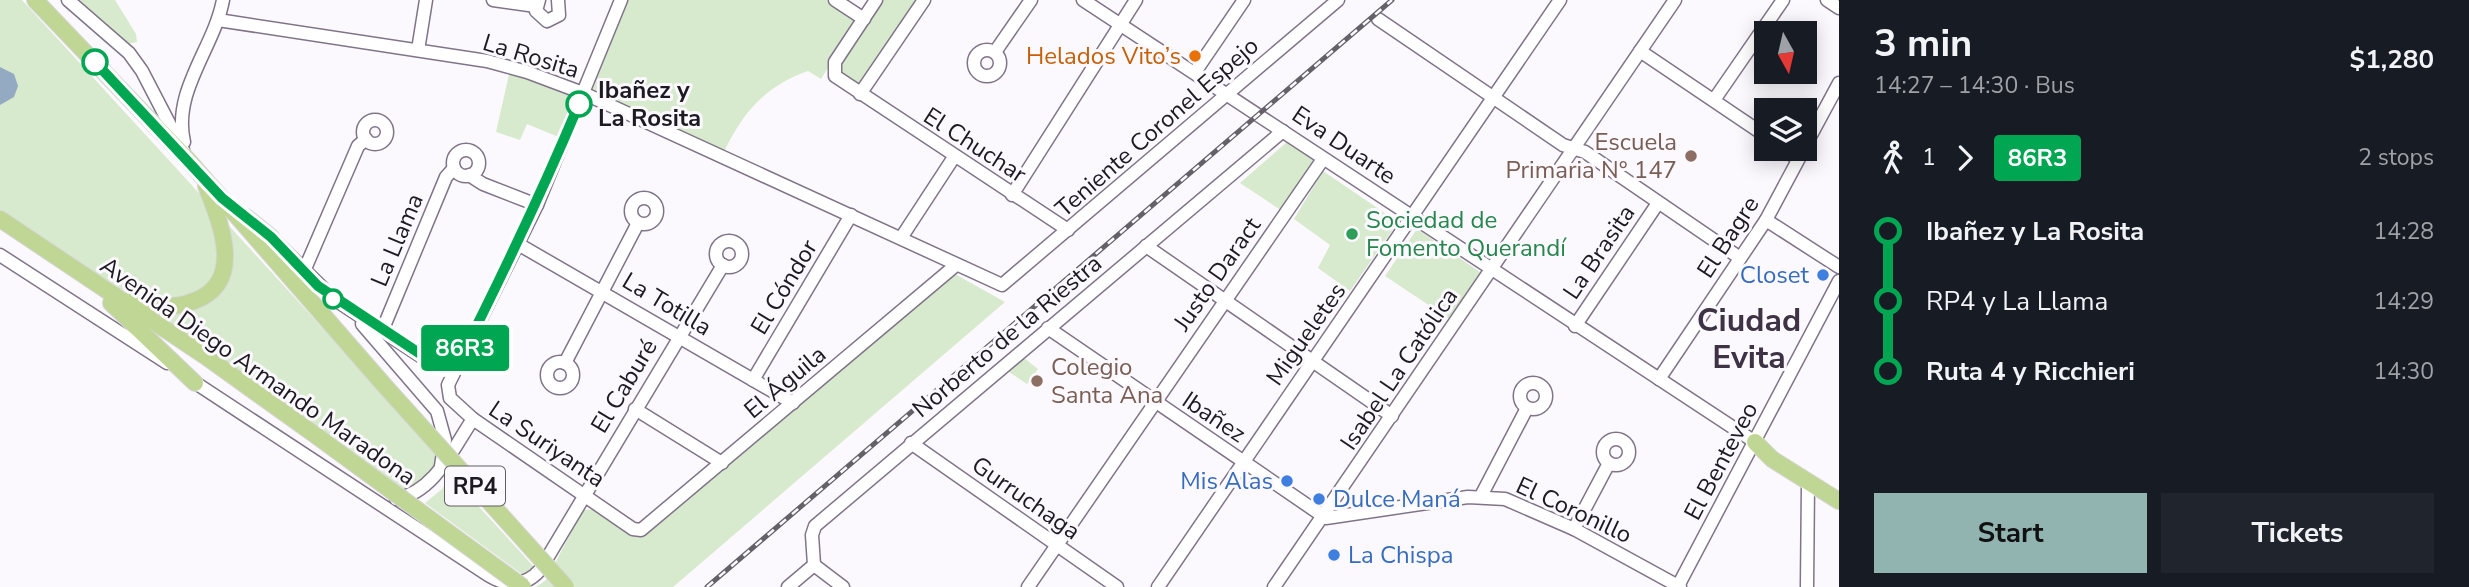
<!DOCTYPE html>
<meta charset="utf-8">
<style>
:root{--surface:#171b24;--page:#20242c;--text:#f1f3f6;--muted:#9ea1a6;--accent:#92b4b1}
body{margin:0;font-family:"Nunito Sans",sans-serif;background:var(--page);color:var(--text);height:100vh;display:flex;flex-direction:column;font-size:26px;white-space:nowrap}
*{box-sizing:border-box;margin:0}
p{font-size:23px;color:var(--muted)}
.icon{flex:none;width:38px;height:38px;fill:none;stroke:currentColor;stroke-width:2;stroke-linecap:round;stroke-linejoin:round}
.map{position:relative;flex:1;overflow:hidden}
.details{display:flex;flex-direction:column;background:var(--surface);width:630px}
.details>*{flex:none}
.badge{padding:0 14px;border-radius:5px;font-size:24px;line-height:46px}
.needle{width:46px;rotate:172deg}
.tools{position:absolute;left:1754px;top:21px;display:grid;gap:14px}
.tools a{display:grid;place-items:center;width:63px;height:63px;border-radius:0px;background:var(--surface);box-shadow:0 4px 18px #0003;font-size:35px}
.map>.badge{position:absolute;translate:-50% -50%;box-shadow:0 0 0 4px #fff}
.legs{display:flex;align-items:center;gap:10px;height:77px;padding:0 35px;font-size:23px}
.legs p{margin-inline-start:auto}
.summary{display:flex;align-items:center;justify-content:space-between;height:119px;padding:0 35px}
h1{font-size:38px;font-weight:700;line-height:52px}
.cta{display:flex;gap:14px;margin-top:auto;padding:14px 35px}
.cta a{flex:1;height:80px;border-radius:0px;background:var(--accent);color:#111;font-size:28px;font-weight:700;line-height:80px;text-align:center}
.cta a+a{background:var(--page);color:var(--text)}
ul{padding:0 35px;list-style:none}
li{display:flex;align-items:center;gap:24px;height:70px;font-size:26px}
li i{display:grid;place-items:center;width:10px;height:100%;margin:0 9px;background:currentColor}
li i::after{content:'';width:18px;height:18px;margin:-9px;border:5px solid;border-radius:50%;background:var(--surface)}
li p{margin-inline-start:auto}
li:first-child i{background:linear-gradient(#0000 50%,currentColor 0)}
li:last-child i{background:linear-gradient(currentColor 50%,#0000 0)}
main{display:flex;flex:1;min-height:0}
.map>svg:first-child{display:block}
.green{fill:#d7eacd}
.water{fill:#94aac3}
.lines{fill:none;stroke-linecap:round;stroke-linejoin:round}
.minor-casing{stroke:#807489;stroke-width:15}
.major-casing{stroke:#d6d6d7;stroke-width:18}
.minor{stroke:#fff;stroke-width:12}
.major{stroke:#bfd694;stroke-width:16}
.rail-casing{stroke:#646168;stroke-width:5}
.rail{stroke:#fcf9fe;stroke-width:2.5;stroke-dasharray:8;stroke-linecap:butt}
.major-bridge-casing{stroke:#d6d6d7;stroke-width:18;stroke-linecap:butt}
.major-bridge{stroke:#bfd694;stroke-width:16}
.line-1-casing{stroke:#fff;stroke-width:16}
.line-1{stroke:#00a651;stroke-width:10}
.food-dot{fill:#e8710a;stroke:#fcf9fe;stroke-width:2.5}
.stop-1-dot{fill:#fff;stroke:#00a651;stroke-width:3.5}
.education-dot{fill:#8d6e63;stroke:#fcf9fe;stroke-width:2.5}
.leisure-dot{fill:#2e9e5b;stroke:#fcf9fe;stroke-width:2.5}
.shop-dot{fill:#3f7fe0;stroke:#fcf9fe;stroke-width:2.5}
.labels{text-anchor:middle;stroke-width:6;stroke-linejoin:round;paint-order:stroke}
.shield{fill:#fcf9fe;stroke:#615d64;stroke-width:2}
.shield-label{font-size:23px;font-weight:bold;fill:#1e1a22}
.street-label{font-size:24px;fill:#1e1a22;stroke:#fcf9fe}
.food-label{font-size:24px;fill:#c56008;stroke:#fcf9fe;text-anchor:end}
.stop-label{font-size:24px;font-weight:bold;fill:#1e1a22;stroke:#fcf9fe;text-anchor:start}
.education-label{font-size:24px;fill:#785e54;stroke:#fcf9fe;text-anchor:end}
.leisure-label{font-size:24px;fill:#27864d;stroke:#fcf9fe;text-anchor:start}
.shop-label{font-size:24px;fill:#366cbe;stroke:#fcf9fe;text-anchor:end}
.district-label{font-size:32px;font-weight:bold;fill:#3e3345;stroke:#fcf9fe}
</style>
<main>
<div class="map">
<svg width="1839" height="587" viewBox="0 0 1839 587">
<rect width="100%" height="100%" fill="#fcf9fe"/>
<g class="green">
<path d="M0 0H22L439 455C436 476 419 484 403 494L118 289 0 210Z"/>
<path d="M80 0H115L136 34 137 42 128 44 83 7Z"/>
<path d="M626 0H826L856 22 821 79 808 71C765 86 742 113 723 154L592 91Z"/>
<path d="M880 0H916L859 85 841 76 839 63Z"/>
<path d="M510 70 575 96 561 138 527 124 520 140 496 132Z"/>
<path d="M1288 141 1317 160 1282 211 1240 183Z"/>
<path d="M1323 171 1398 222 1350 291 1318 268 1330 245 1294 219Z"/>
<path d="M1417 229 1483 274 1451 320 1385 276Z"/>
<path d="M955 274 1005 302 673 587H536L546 580 583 510 597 509 640 535 646 534Z"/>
<path d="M1024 358 1038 369 1027 384 1009 372Z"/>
<path d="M451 476 535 568 527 578 425 503 442 489Z"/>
</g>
<path class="water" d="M0 67 14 74 18 86 14 97 0 105Z"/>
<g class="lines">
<defs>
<g id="minor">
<path d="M68 0 129 53 142 71 183 150"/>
<path d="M493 0 536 6"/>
<path d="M539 0 536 11 547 21 559 15 558 0"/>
<path d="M621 0 537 205 448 385 450 398 473 419 633 529 641 530 956 265"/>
<path d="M835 0 864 19"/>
<path d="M876 0 835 62V76L1068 230"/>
<path d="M1083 0 1755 442"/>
<path d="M1827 0 1839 8"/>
<path d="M1378 19 1563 145 1585 152 1740 258"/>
<path d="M218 20 487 61 527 72 583 93 1002 285 1338 0"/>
<path d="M418 50 426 0"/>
<circle cx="987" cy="63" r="13"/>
<path d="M1640 51 1766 136"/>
<path d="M995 52 1031 0"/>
<path d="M1195 72 1244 0"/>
<path d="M860 94 924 0"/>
<path d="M1714 100 1783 0"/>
<circle cx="375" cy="132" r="12"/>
<path d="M184 142C172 91 214 48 223 0"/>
<path d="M1804 148 1839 83"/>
<path d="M1783 149 1798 159"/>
<circle cx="466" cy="163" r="13"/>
<path d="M469 175 483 184 537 205"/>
<path d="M1012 195 1136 0"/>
<circle cx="644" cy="211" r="13"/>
<path d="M1766 220 1839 267"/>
<path d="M271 237 334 299 437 367 448 369 458 363"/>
<path d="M901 238 954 157"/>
<circle cx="729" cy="254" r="13"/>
<path d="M518 244 793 403"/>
<path d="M1146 246 1392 416"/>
<path d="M0 255 167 363"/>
<path d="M304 271 358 146 366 139"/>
<path d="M362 324 437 411 445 440 441 466"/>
<path d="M1575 326 1658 203"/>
<path d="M1048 328 1326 518 1468 497 1505 499 1574 529 1680 587"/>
<path d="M382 331 446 177 454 168"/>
<circle cx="560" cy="375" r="13"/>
<path d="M565 363 638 223"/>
<path d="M188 378 488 575C507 587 525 587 540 570L723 265"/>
<path d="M1659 379 1766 220 1804 149"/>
<path d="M753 380 851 215"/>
<circle cx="1533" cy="396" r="13"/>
<path d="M635 409 722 463"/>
<circle cx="1616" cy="452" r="13"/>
<path d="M911 443 1117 587"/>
<path d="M1481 496 1527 408"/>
<path d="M396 499C435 492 453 448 473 419"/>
<path d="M1574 529 1609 463"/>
<path d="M814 565 843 587"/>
<path d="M1678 586 1839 281"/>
<path d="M788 587 814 565 812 535 815 526 1283 131"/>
<path d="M1028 587 1323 159"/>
<path d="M1158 587 1560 0"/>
<path d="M1274 587 1675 0"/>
<path d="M1807 587 1808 483"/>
</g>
<g id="major">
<path d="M35 0 188 160 384 385"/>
<path d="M246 217 271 237"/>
<path d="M0 219 205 356 318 437"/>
<path d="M130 300C152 308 173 309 194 301 246 282 220 222 206 186"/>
<path d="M111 303 195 383"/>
<path d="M1755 442 1772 459 1839 501"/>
</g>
</defs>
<use href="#minor" class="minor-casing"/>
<use href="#major" class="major-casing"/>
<use href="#minor" class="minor"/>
<use href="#major" class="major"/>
<defs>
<path id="rail" d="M707 587 1392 0"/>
</defs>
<use href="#rail" class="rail-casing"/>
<use href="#rail" class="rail"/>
<defs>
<g id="major-bridge">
<path d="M384 385 566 587"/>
<path d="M318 437 523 587"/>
</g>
</defs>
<use href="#major-bridge" class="major-bridge-casing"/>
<use href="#major-bridge" class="major-bridge"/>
</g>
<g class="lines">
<defs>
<path id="line-1" d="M95 62 222 198 271 237 318 286 443 369 458 363C501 278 542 192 579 104"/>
</defs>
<use href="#line-1" class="line-1-casing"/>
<use href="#line-1" class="line-1"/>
</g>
<circle class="food-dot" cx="1195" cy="56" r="7"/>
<g class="stop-1-dot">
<circle cx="95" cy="62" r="12"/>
<circle cx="579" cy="104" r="12"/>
<circle cx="333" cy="299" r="9"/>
</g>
<g class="education-dot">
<circle cx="1691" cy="156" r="7"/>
<circle cx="1037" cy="381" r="7"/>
</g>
<circle class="leisure-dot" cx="1352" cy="234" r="7"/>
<g class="shop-dot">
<circle cx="1823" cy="275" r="7"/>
<circle cx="1287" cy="481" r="7"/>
<circle cx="1319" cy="499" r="7"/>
<circle cx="1334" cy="555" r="7"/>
</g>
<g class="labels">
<rect class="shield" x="445" y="466.5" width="60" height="39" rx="5"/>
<g class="shield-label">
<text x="475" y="494">RP4</text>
</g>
<g class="street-label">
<text transform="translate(531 56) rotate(17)" y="8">La Rosita</text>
<text transform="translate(1157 127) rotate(-41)" y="8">Teniente Coronel Espejo</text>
<text transform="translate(975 145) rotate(33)" y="8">El Chuchar</text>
<text transform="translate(1344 145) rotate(34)" y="8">Eva Duarte</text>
<text transform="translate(1728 237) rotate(-57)" y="8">El Bagre</text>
<text transform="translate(397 240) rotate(-67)" y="8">La Llama</text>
<text transform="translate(1599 252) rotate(-56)" y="8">La Brasita</text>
<text transform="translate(1217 274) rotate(-55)" y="8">Justo Daract</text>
<text transform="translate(784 287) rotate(-59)" y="8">El Cóndor</text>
<text transform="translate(667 304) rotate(31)" y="8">La Totilla</text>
<text transform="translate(1306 334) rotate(-55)" y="8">Migueletes</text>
<text transform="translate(1007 336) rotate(-40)" y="8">Norberto de la Riestra</text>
<text transform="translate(1399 369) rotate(-56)" y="8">Isabel La Católica</text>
<text transform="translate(258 371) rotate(35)" y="8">Avenida Diego Armando Maradona</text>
<text transform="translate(785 382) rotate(-40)" y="8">El Águila</text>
<text transform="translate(624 386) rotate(-59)" y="8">El Caburé</text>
<text transform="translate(1214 417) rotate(34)" y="8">Ibañez</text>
<text transform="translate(547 444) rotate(34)" y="8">La Suriyanta</text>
<text transform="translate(1721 461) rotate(-62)" y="8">El Benteveo</text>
<text transform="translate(1026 498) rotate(35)" y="8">Gurruchaga</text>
<text transform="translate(1574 510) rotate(25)" y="8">El Coronillo</text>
</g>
<g class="food-label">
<text x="1181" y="64">Helados Vito’s</text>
</g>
<g class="stop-label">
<text x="598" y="98">Ibañez y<tspan x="598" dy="28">La Rosita</tspan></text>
</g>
<g class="education-label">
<text x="1677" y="150">Escuela<tspan x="1677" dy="28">Primaria N° 147</tspan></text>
<text x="1051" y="375" text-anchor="start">Colegio<tspan x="1051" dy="28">Santa Ana</tspan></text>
</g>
<g class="leisure-label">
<text x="1366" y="228">Sociedad de<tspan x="1366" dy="28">Fomento Querandí</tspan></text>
</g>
<g class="shop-label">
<text x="1809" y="283">Closet</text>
<text x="1273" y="489">Mis Alas</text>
<text x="1333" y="507" text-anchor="start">Dulce Maná</text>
<text x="1348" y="563" text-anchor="start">La Chispa</text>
</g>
<g class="district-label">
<text x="1749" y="331">Ciudad<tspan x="1749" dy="37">Evita</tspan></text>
</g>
</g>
</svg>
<div class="tools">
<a><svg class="needle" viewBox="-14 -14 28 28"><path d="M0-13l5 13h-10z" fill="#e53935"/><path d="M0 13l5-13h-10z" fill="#9ea1a6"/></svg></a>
<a><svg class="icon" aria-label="layers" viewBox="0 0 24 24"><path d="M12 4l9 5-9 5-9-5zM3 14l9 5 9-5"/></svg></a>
</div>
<b class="badge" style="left:465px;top:348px;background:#00a651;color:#fff">86R3</b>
</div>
<section class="details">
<div class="summary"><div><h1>3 min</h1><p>14:27 – 14:30 · Bus</p></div><b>$1,280</b></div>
<div class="legs"><svg class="icon" aria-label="walk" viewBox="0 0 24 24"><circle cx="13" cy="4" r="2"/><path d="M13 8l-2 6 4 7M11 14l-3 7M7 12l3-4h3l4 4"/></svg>1<svg class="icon" aria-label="forward" viewBox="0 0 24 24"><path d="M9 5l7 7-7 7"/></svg><b class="badge" style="background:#00a651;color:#fff">86R3</b><p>2 stops</p></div>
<ul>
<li><i style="color:#00a651"></i><b>Ibañez y La Rosita</b><p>14:28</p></li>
<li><i style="color:#00a651"></i><span>RP4 y La Llama</span><p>14:29</p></li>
<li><i style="color:#00a651"></i><b>Ruta 4 y Ricchieri</b><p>14:30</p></li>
</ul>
<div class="cta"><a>Start</a><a>Tickets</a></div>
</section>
</main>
